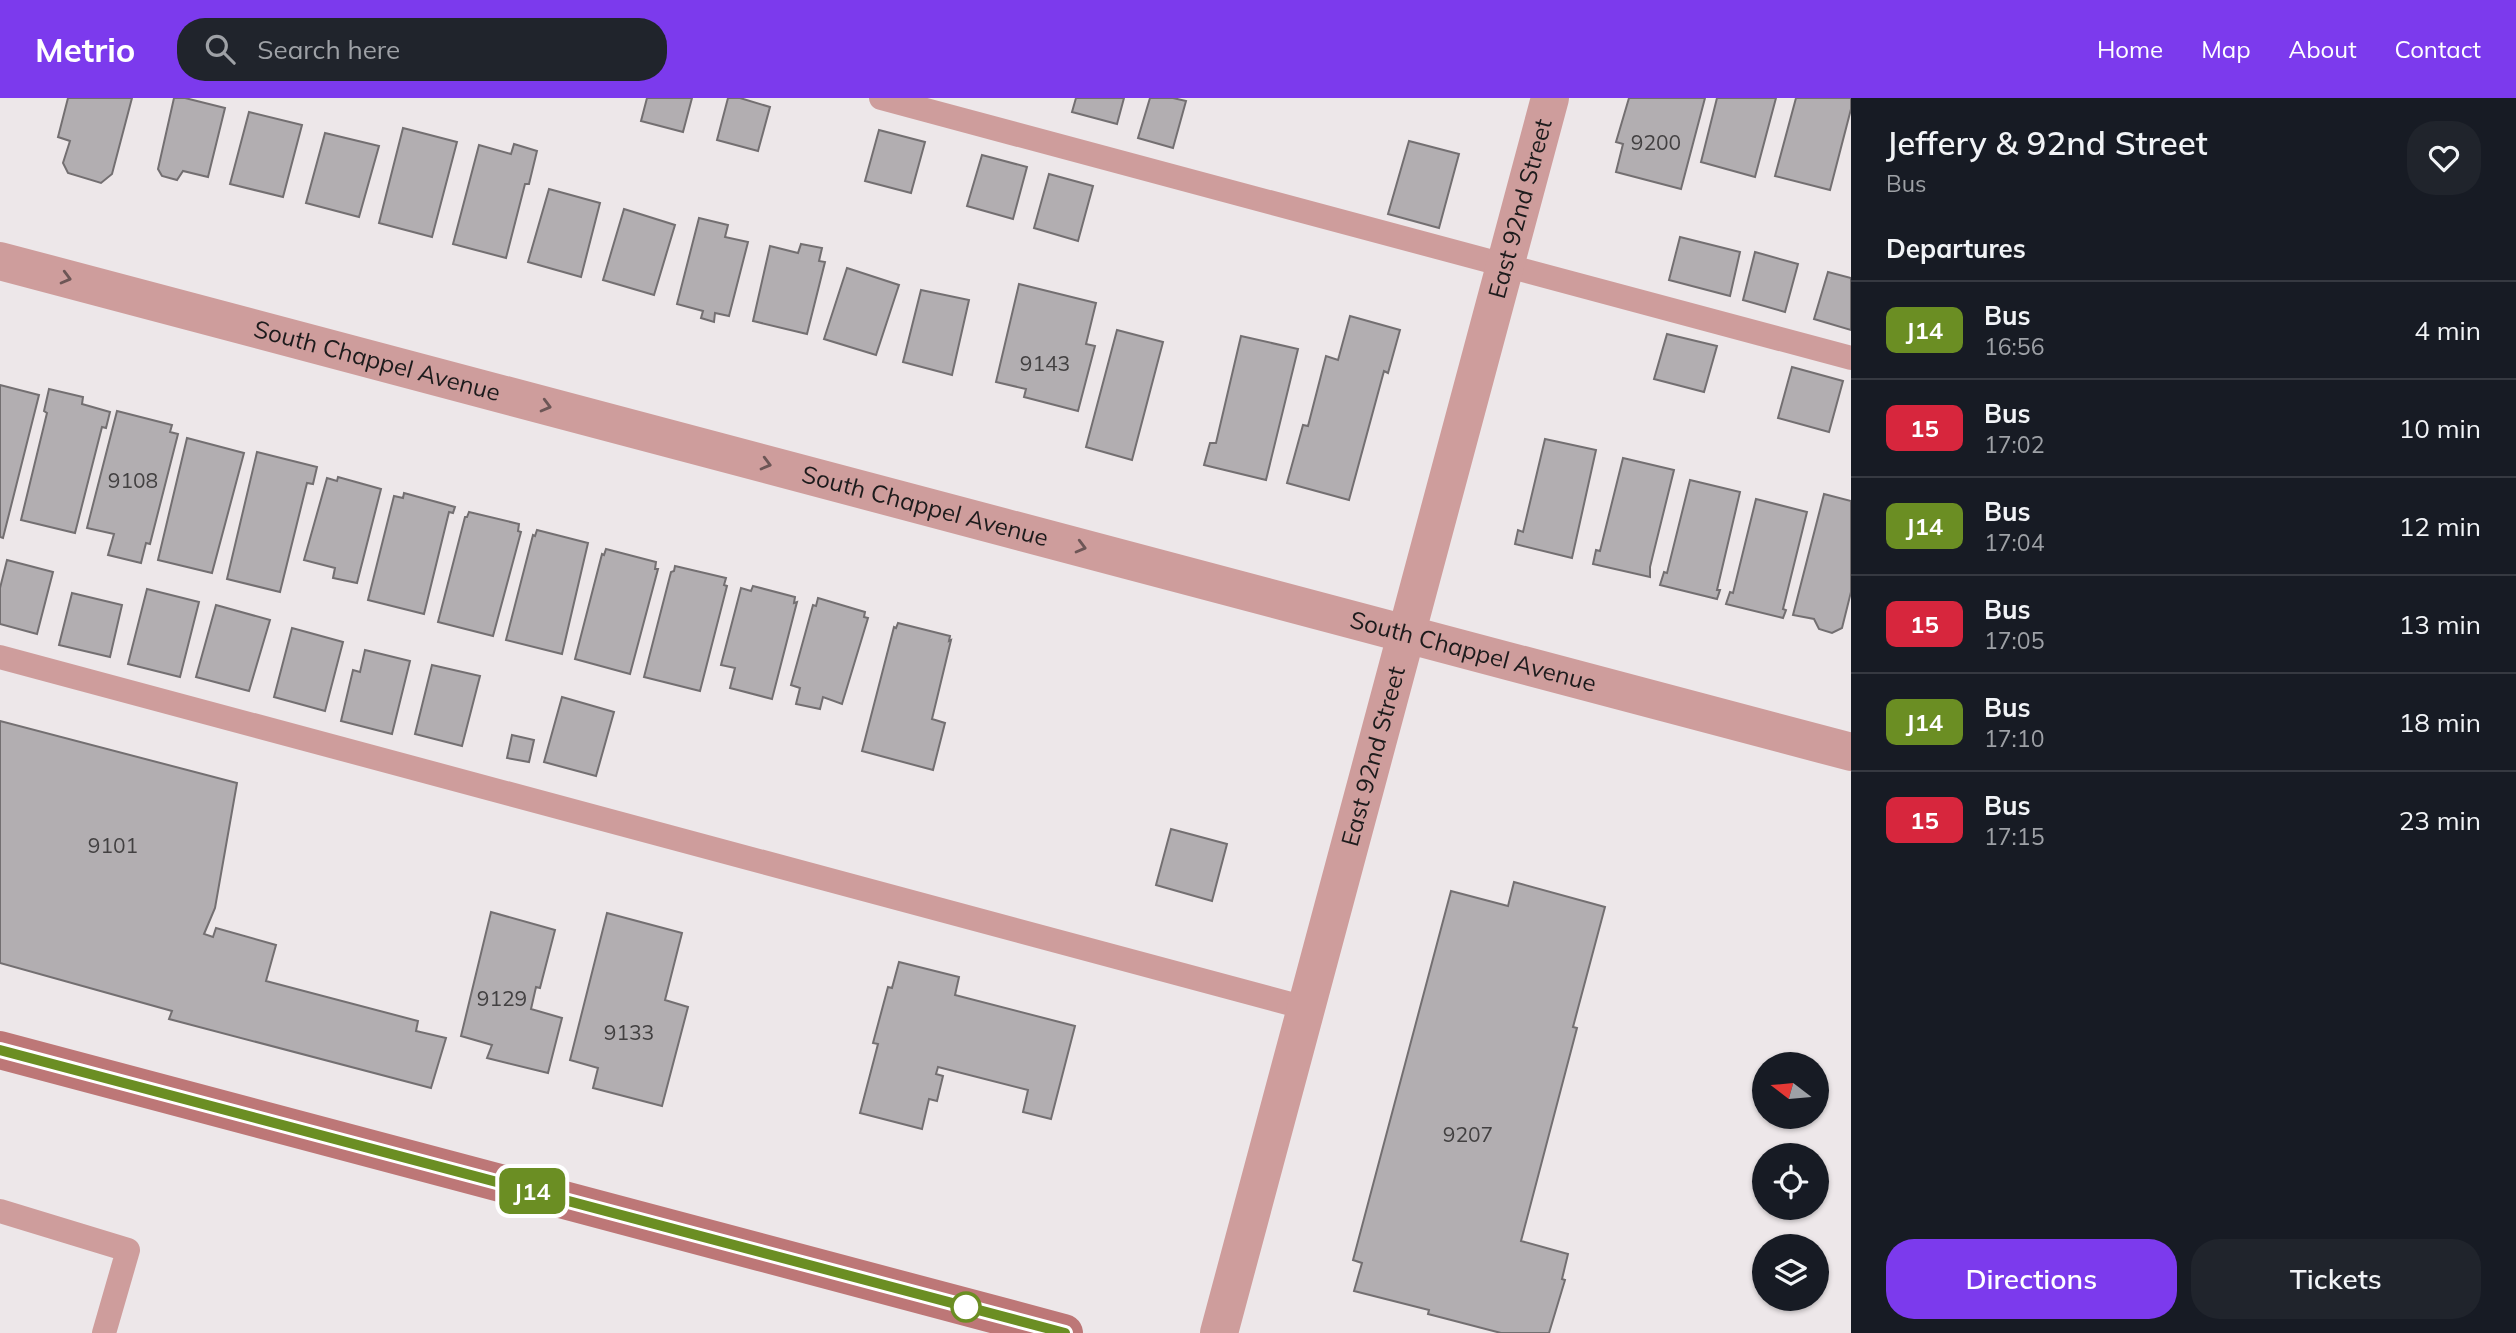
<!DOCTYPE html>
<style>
:root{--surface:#171b24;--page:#20242c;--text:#f1f3f6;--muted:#9ea1a6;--line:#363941;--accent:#7c3aed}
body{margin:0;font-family:Mulish,sans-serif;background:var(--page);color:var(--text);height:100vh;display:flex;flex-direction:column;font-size:26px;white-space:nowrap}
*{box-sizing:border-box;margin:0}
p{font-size:23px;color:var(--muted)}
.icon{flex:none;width:38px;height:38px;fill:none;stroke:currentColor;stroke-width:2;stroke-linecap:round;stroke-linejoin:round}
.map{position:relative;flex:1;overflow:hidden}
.sheet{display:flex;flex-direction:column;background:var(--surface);width:665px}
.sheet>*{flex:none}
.badge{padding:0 14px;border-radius:10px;font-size:24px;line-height:46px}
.needle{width:46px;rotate:286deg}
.controls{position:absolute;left:1752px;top:954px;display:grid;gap:14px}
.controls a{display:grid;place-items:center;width:77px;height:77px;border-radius:50%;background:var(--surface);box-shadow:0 2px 5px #0004;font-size:35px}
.map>.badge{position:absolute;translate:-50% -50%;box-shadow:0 0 0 4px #fff}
h2{padding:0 35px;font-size:26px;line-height:63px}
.round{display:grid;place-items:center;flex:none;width:74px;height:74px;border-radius:28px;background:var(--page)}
.headline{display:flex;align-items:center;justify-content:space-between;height:119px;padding:0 35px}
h1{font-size:33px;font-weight:600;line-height:52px}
.button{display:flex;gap:14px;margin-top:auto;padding:14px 35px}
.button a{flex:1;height:80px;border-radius:28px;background:var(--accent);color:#fff;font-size:28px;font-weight:600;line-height:80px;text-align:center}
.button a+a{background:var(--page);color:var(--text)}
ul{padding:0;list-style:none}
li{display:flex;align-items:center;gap:21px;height:98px;padding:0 35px;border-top:2px solid var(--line)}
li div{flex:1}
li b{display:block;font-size:26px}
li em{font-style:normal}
li .badge{min-width:77px;font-weight:700;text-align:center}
header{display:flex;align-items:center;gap:42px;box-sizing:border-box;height:98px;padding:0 35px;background:var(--accent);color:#fff}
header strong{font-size:33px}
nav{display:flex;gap:38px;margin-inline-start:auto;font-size:24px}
.search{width:490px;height:63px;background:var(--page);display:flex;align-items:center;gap:18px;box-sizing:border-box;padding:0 24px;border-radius:28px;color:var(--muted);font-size:26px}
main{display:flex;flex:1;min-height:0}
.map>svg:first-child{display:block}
.building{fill:#b2aeb1;stroke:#736f71;stroke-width:2}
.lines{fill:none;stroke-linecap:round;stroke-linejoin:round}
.service{stroke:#ce9d9c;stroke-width:24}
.minor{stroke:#ce9d9c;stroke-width:38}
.secondary{stroke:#bd7777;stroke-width:38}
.oneway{stroke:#6d5656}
.line-casing{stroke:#fff;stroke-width:16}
.line{stroke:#6b8e23;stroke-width:10}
.stop-dot{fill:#fff;stroke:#6b8e23;stroke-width:3.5}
.labels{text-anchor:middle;stroke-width:5;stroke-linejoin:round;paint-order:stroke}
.number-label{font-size:21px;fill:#424041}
.street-label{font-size:24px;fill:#1d1b1c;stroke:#ede7e9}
</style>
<header>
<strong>Metrio</strong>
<div class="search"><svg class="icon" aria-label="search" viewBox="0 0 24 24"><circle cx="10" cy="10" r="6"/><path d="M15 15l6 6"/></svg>Search here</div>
<nav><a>Home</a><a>Map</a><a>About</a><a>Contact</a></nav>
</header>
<main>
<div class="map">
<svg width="1851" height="1235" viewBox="0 0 1851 1235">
<rect width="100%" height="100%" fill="#ede7e9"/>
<g class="building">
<path d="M68 0H132L112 76 101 85 68 75 63 65 70 43 58 39Z"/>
<path d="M174 0H185L225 10 208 79 183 73 177 82 162 78 158 71Z"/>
<path d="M647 0H692L683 34 641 23Z"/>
<path d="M728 0H740L770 9 758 53 717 42Z"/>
<path d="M1076 0H1124L1117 26 1072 14Z"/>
<path d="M1150 0H1173L1186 3 1173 50 1138 40Z"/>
<path d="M1629 0H1705L1681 91 1616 74 1623 46 1616 44Z"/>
<path d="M1717 0H1776L1755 79 1701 64Z"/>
<path d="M1796 0H1851V11L1830 92 1775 78Z"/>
<path d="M249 14 302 27 283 99 230 86Z"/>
<path d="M403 30 457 44 432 139 379 125Z"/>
<path d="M879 32 925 44 911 95 865 83Z"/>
<path d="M325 35 379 48 359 119 306 105Z"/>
<path d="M1409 43 1459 56 1439 130 1388 116Z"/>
<path d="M514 46 537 53 529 86H525L506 160 453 146 479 47 511 56Z"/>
<path d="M982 57 1027 69 1013 121 967 108Z"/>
<path d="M1049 76 1093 88 1078 143 1034 130Z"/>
<path d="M549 91 600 105 581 179 528 164Z"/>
<path d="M624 111 675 127 654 197 603 182Z"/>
<path d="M699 120 728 127 725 139 748 144 729 218 715 215 714 224 701 220 703 213 677 206Z"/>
<path d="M1680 139 1740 154 1730 198 1669 182Z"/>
<path d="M801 146 822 150 819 163 825 164 807 236 753 223 770 148 798 155Z"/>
<path d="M1755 154 1798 166 1785 214 1743 202Z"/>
<path d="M847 170 899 187 876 257 824 241Z"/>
<path d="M1828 174 1851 180V232L1814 221Z"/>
<path d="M1019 186 1096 205 1086 246 1095 248 1078 313 1024 299 1026 291 996 284Z"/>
<path d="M921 192 969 202 952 277 903 264Z"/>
<path d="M1350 218 1400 232 1388 275 1384 273 1349 402 1287 385 1303 327 1308 328 1326 258 1338 262Z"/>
<path d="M1117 232 1163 244 1132 362 1086 349Z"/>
<path d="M1667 236 1717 248 1704 294 1654 281Z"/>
<path d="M1241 238 1298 251 1266 382 1204 367 1210 345H1216Z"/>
<path d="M1792 269 1843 283 1829 334 1778 320Z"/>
<path d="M0 287 39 297 3 440 0 439Z"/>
<path d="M49 291 83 299 82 306 110 314 106 330 102 329 75 435 21 422 47 315 44 313Z"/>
<path d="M117 313 172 327 170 334 178 336 150 446 146 445 141 465 108 457 114 436 87 430Z"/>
<path d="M187 340 244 355 212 475 158 462Z"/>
<path d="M1545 341 1596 352 1572 460 1515 446 1518 432 1523 434Z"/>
<path d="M257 354 317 369 313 386 307 385 280 494 227 481Z"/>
<path d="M1623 360 1674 372 1650 469V479L1593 466 1596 452 1600 453Z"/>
<path d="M338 379 381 391 357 485 333 480 335 470 304 462 327 380 337 383Z"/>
<path d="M1690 382 1740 394 1717 492H1720L1717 501 1660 487 1664 474 1667 475Z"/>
<path d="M404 395 455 409 453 415 449 414 424 516 368 502 394 398 403 400Z"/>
<path d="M1824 396 1851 403V494L1842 530 1832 535 1819 531 1814 521 1793 517Z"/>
<path d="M1756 401 1807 414 1783 511 1786 512 1783 520 1726 506 1730 494 1733 495Z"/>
<path d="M469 414 519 426 518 433 521 434 493 538 438 524 465 419H467Z"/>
<path d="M537 432 588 445 562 556 506 542 533 437 535 438Z"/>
<path d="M606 451 656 464 655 471H658L630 576 575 561 602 456 604 457Z"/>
<path d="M7 462 53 474 37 536 0 526V490Z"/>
<path d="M675 468 726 480 724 487 727 488 700 593 644 579 671 474 674 473Z"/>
<path d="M753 488 795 499 794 505 797 504 772 601 730 590 735 570 721 567 741 490 751 493Z"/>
<path d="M147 491 199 504 180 579 128 566Z"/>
<path d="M72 495 122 507 110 559 59 547Z"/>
<path d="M818 500 865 514 864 519 868 520 842 606 823 599 820 611 796 606 800 590 791 587 813 507 816 508Z"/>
<path d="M216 507 270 522 249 593 196 579Z"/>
<path d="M898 525 950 538 949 543 951 542 932 621 945 625 933 672 862 653 894 529 896 530Z"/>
<path d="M292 530 343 544 325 613 274 599Z"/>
<path d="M365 552 410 563 392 636 341 623 353 572 360 574Z"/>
<path d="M432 567 480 578 462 648 415 636Z"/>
<path d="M562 599 614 614 596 678 544 664Z"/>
<path d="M0 623 237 685 215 810 204 836 213 839 216 830 276 847 266 883 418 923 416 933 446 940 431 990 169 921 172 913 0 865Z"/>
<path d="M512 637 534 642 529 664 507 660Z"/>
<path d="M1171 731 1227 746 1212 803 1156 787Z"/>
<path d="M1514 784 1605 809 1573 929 1577 930 1521 1143 1568 1156 1562 1181 1565 1182 1549 1235H1501L1428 1216 1429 1212 1354 1193 1362 1165 1353 1162 1451 793 1508 808Z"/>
<path d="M491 814 555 832 540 890 536 889 531 911 562 920 548 975 487 960 492 947 461 938Z"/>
<path d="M607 815 682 835 665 902 688 909 662 1008 593 990 598 970 570 962Z"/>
<path d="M899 864 959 879 955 897 1075 928 1051 1021 1023 1014 1028 992 938 969 936 976 943 978 937 1003 929 1001 922 1031 860 1015 878 946 873 945 888 889 892 890Z"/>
</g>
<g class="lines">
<g class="service">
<path d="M881 0 1851 260"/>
<path d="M0 559 1306 910"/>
<path d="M0 1113 128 1152 104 1235"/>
</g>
<g class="minor">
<path id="s1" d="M0 163 1851 654"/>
<path id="s2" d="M1219 1235 1550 0"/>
</g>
<path class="secondary" d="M0 952 1064 1235"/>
</g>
<defs><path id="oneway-chevron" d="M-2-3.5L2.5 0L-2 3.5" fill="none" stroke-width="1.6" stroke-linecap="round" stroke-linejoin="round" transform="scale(1.75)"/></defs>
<g class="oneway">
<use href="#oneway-chevron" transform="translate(66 180) rotate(15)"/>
<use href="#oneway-chevron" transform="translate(546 308) rotate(15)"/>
<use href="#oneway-chevron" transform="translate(766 366) rotate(15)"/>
<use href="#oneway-chevron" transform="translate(1081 449) rotate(15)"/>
</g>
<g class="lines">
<defs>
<path id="line" d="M0 952 1065 1235"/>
</defs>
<use href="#line" class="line-casing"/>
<use href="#line" class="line"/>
</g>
<circle class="stop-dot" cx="966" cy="1209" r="14"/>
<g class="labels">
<g class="number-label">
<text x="1656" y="52">9200</text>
<text x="1045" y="273">9143</text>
<text x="133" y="390">9108</text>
<text x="113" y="755">9101</text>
<text x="502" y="908">9129</text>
<text x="629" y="942">9133</text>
<text x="1468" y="1044">9207</text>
</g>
<g class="street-label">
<text dy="8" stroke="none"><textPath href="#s2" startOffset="1164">East 92nd Street</textPath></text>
<text dy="8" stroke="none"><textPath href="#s1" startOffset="390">South Chappel Avenue</textPath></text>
<text dy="8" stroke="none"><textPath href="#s1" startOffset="957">South Chappel Avenue</textPath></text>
<text dy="8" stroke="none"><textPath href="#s1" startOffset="1524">South Chappel Avenue</textPath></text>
<text dy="8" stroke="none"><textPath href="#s2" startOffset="597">East 92nd Street</textPath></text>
</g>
</g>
</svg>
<div class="controls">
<a><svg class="needle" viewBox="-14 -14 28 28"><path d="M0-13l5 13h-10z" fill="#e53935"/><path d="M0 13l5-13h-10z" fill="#9ea1a6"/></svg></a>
<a><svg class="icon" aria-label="locate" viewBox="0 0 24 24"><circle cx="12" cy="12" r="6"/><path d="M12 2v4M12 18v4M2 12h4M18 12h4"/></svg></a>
<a><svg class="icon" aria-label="layers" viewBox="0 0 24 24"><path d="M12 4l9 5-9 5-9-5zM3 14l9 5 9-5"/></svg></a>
</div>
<b class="badge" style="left:532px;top:1093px;background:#6b8e23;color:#fff">J14</b>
</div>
<section class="sheet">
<div class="headline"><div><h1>Jeffery &amp; 92nd Street</h1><p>Bus</p></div><a class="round"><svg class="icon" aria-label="heart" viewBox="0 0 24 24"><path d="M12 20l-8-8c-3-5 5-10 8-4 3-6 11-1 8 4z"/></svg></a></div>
<h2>Departures</h2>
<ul>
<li><span class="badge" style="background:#6b8e23;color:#fff">J14</span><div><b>Bus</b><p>16:56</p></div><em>4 min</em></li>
<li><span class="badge" style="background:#d7263d;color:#fff">15</span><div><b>Bus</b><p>17:02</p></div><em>10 min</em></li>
<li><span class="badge" style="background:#6b8e23;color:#fff">J14</span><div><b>Bus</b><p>17:04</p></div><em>12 min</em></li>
<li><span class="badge" style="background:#d7263d;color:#fff">15</span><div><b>Bus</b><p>17:05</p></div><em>13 min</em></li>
<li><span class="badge" style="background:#6b8e23;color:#fff">J14</span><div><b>Bus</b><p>17:10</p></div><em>18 min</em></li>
<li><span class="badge" style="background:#d7263d;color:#fff">15</span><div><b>Bus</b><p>17:15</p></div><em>23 min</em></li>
</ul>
<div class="button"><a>Directions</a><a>Tickets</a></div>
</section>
</main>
